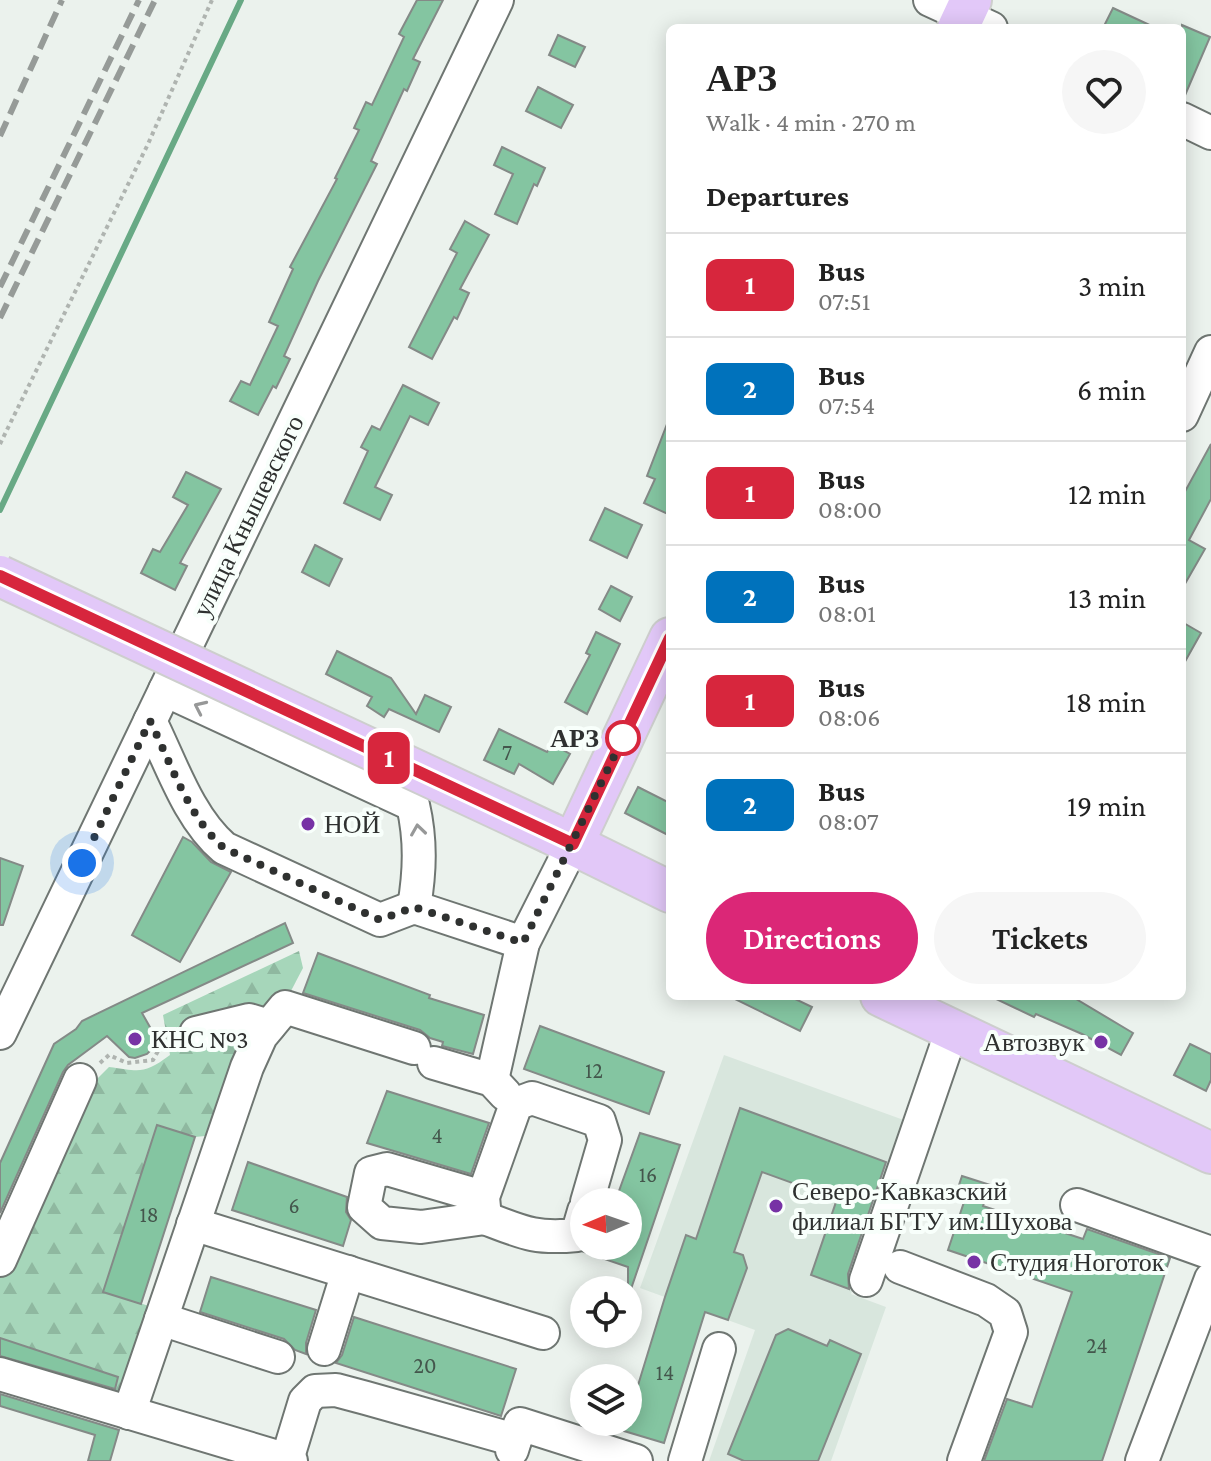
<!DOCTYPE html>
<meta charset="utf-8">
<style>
:root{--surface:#fff;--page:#f6f6f6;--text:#222;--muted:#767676;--line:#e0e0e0;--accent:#db2777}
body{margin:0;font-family:"Crimson Pro",serif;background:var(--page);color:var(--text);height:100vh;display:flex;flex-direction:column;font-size:30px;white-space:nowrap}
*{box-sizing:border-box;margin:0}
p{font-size:26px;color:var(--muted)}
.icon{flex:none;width:44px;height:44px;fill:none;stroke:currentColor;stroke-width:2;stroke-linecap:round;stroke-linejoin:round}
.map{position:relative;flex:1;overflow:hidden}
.panel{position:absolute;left:666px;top:24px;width:520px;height:976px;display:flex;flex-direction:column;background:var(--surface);border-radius:12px;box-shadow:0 4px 20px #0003}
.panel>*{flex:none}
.badge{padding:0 16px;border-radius:12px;font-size:28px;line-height:52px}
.needle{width:52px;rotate:268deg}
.buttons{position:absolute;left:570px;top:1188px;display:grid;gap:16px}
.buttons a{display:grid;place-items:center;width:72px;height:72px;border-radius:50%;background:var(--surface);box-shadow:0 4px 20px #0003;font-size:40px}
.you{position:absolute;width:40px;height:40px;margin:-20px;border:6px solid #fff;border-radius:50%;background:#1a73e8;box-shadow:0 0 0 12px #1a73e833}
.map>.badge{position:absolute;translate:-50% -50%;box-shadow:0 0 0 4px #fff}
h2{padding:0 40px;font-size:30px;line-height:72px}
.round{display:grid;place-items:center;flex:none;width:84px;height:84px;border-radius:42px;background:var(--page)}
.overview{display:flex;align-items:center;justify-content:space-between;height:136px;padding:0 40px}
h1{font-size:38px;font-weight:600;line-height:60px}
.button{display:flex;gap:16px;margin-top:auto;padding:16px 40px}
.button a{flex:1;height:92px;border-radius:48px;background:var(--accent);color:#fff;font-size:32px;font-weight:600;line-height:92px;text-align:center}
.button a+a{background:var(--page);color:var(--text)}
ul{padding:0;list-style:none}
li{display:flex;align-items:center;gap:24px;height:104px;padding:0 40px;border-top:2px solid var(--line)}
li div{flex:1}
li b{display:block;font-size:30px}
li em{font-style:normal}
li .badge{min-width:88px;font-weight:700;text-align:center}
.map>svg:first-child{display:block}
.built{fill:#d8e6dd}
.forest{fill:url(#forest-firs)}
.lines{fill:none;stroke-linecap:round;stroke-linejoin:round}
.stream{stroke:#68a985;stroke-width:6}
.building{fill:#84c5a1;stroke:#848a87;stroke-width:2}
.minor-casing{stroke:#6f7672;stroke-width:36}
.major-casing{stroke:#cdcecd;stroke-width:44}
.path{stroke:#afb4b0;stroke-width:4;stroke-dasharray:4 4;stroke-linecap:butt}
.minor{stroke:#fff;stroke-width:32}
.major{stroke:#e2c8f8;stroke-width:40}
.rail{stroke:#969b98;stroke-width:6;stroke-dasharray:16 8;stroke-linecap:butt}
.major-bridge-casing{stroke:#cdcecd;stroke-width:44;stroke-linecap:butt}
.major-bridge{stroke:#e2c8f8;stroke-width:40}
.oneway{stroke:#979898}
.line-casing{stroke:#fff;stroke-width:18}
.line{stroke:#d7263d;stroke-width:12}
.walk{stroke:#2f3130;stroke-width:8;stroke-dasharray:0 14.4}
.stop-dot{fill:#fff;stroke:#d7263d;stroke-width:4}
.poi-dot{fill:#7732a5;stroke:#f8fffb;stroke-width:3}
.labels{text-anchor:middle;stroke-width:8;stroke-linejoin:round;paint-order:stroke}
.number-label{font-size:22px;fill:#44564c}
.street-label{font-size:26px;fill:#2f3130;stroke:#f8fffb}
.stop-label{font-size:26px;font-weight:bold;fill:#2f3130;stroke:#f8fffb;text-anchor:end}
.poi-label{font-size:26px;fill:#2f3130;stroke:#f8fffb;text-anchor:start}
</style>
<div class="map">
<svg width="1211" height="1461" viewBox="0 0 1211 1461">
<defs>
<pattern id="forest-firs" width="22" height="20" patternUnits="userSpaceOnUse" patternTransform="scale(2)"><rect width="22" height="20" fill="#a6d6ba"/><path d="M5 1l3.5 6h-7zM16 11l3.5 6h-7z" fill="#8fb8a0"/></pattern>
</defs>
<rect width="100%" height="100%" fill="#ebf2ed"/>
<path class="built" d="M724 1055 912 1123 851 1294 886 1307 831 1461H709L755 1330 640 1288Z"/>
<path class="forest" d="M299 951 303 968 215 1135 195 1137 157 1125 103 1291 158 1309 126 1402 112 1399 118 1377 0 1338V1272L84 1092 109 1067C140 1071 143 1075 170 1055L163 1015Z"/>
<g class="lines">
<path class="stream" d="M0 510 241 0"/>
</g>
<g class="building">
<path d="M417 0H443L413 59 420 62 407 91 404 89 371 161 377 164 318 281 284 356 290 359 276 388 273 386 258 415 230 401 241 381 250 385 278 326 269 322 293 269 290 267 337 179 335 178 359 130 354 128 366 102 372 105 404 37 399 34Z"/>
<path d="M1113 8 1156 28H1103Z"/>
<path d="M1182 25 1210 37 1183 100H1182Z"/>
<path d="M558 35 585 47 575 67 549 55Z"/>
<path d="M538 87 573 105 561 128 526 111Z"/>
<path d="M502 147 545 168 537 186 534 184 517 224 495 214 513 174 494 165Z"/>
<path d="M465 221 489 235 460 289 469 293 457 319 454 317 432 359 409 347 457 253 450 249Z"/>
<path d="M403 385 439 403 428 425 410 416 375 487 392 495 380 520 344 503 368 451 361 447 372 426 380 430Z"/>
<path d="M669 419H670V515L644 503 655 479 647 476Z"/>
<path d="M1211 444V499L1189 540 1205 549 1182 589V497Z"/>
<path d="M186 472 221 489 180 563 187 566 175 590 141 573 153 549 160 552 188 505 173 497Z"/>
<path d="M605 508 642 525 627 558 590 540Z"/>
<path d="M315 545 342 559 329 586 302 572Z"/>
<path d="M611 586 632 597 620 621 599 609Z"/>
<path d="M1182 622 1201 633 1182 667Z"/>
<path d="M596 632 620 644 587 714 565 702 590 655 586 653Z"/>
<path d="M337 651 391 678 416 714 425 695 451 707 439 732 389 709 384 717 367 706 372 697 326 674Z"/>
<path d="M499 729 547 752 552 744 570 754 553 784 519 764 514 774 484 760Z"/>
<path d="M638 787 670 803V836L625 813Z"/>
<path d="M183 837 192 842 211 862 231 872 180 962 132 935Z"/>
<path d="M0 858 23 866 3 925H0Z"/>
<path d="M285 923 293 943 142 1013 155 1036 152 1049 147 1054 135 1058 129 1057 107 1036 68 1065 63 1072 0 1213V1163L54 1044 76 1029 82 1021Z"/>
<path d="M318 953 430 995 429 998 484 1015 473 1054 442 1046 443 1042 430 1038 420 1030 303 993Z"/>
<path d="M729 996H789L812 1007 800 1031Z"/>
<path d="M990 996H1071L1133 1033 1121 1055 1082 1034 1036 1014 1034 1017Z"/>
<path d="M540 1026 664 1072 649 1114 524 1069Z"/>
<path d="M1190 1044 1211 1054V1080L1206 1091 1174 1075Z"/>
<path d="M387 1091 489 1123 471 1174 367 1143Z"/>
<path d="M740 1108 886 1162 848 1274 849 1289 811 1275 837 1199 762 1172 734 1252 743 1255 747 1268 728 1320 705 1312 664 1443 624 1431 665 1297 686 1235 696 1239Z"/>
<path d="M157 1125 195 1137 141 1304 103 1292Z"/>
<path d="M640 1133 680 1145 631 1289 628 1288V1267L584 1252 592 1246H628V1202H615Z"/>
<path d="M248 1162 347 1197 346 1212 351 1220 343 1246 232 1210Z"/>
<path d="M962 1176 990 1185 983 1206 1083 1239 1087 1229 1170 1258 1102 1461H984L1007 1399 1032 1407 1072 1292 948 1250 965 1199 955 1197Z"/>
<path d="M211 1277 316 1310 306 1343V1354L295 1350 284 1339 200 1312Z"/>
<path d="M354 1317 516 1369 501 1416 336 1363 342 1355Z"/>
<path d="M788 1329 827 1346 830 1340 861 1354 818 1461H744L728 1454 776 1335Z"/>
<path d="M0 1338 118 1377 115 1389 0 1356Z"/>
<path d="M0 1394 119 1430 110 1461H88L95 1435 0 1406Z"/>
</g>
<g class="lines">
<defs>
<g id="minor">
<path d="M930 0 991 28"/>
<path d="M1182 119 1211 133"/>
<path d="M1182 415 1211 352"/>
<path d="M165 690 413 805C421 840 420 871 414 907"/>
<path d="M150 721C171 763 188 817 224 848L380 920 414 907 523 943"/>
<path d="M0 1033 497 0"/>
<path d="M196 1033 249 1020 269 1026"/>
<path d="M434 1063 492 1080 505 1094"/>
<path d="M492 1080 523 943 573 844"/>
<path d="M483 1197 387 1169 371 1173 364 1207 382 1223 421 1227 485 1218"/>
<path d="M1077 1205 1211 1253"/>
<path d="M584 1211 577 1235C535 1239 524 1233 485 1218L483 1197 516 1104 532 1098 599 1121 605 1140 587 1202"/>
<path d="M193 1224 543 1333"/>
<path d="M0 1260 80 1080"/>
<path d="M900 1267 986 1300 1005 1313 1011 1332 964 1461"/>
<path d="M866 1280 952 1030"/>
<path d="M161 1319 278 1357"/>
<path d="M324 1349 348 1272"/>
<path d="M0 1374 291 1461"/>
<path d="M129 1413 247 1067 261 1036 285 1007 414 1048"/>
<path d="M512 1450 520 1424 636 1461"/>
<path d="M287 1460 305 1401 315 1391 336 1390 366 1398 515 1440"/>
<path d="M685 1461 719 1349"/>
<path d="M1142 1461 1211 1279"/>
</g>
<g id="major">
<path d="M958 28 971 0"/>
<path d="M550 833 670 892"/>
<path d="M573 844 670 638"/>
<path d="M881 996 1211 1153"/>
</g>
</defs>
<use href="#minor" class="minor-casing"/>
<use href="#major" class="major-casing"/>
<g class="path">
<path d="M0 444 148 144 212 0"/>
<path d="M100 1063 109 1055 127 1063 153 1060 169 1031"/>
</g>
<use href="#minor" class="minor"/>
<use href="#major" class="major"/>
<g class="rail">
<path d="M0 136 62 0"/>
<path d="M0 287 139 0"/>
<path d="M0 318 155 0"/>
</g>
<defs>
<path id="major-bridge" d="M0 576 550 833"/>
</defs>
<use href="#major-bridge" class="major-bridge-casing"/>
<use href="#major-bridge" class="major-bridge"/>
</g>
<defs><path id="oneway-chevron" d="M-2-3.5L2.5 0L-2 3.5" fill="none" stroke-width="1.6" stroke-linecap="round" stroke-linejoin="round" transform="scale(2)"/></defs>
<g class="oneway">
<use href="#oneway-chevron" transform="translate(200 707) rotate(-155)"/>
<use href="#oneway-chevron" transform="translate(418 830) rotate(-98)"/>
</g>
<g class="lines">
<defs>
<path id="line" d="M0 576 573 844 670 638"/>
</defs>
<use href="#line" class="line-casing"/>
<use href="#line" class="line"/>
<path class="walk" d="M82 863 150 721C171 763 188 817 224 848L380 920 414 907 523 943 623 738"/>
</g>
<circle class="stop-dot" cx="623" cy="738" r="16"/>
<g class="poi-dot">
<circle cx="308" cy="824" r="8"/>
<circle cx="135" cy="1039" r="8"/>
<circle cx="1101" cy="1042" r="8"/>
<circle cx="776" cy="1206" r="8"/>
<circle cx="974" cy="1262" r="8"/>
</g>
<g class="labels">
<g class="number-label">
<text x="507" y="760">7</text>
<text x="594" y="1078">12</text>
<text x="437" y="1143">4</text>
<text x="648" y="1182">16</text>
<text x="294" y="1213">6</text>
<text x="149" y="1222">18</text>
<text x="1097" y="1353">24</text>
<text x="425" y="1373">20</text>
<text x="665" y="1380">14</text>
</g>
<g class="street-label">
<text transform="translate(248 516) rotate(-64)" y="9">улица Кнышевского</text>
</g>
<g class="stop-label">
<text x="599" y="747">АРЗ</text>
</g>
<g class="poi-label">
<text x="324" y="833">НОЙ</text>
<text x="151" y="1048">КНС №3</text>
<text x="1085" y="1051" text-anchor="end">Автозвук</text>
<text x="792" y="1200">Северо-Кавказский<tspan x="792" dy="30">филиал БГТУ им.Шухова</tspan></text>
<text x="990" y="1271">Студия Ноготок</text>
</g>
</g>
</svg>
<div class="buttons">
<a><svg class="needle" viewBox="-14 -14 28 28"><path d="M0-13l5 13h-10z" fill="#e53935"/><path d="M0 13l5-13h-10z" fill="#767676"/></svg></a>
<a><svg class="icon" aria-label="locate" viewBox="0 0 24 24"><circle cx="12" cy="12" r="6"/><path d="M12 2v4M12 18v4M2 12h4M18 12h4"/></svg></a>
<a><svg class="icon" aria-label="layers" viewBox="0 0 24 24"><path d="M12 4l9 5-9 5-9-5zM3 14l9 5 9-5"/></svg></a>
</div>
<div class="you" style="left:82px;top:863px"></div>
<b class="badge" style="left:389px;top:758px;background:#d7263d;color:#fff">1</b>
<section class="panel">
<div class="overview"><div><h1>АРЗ</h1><p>Walk · 4 min · 270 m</p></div><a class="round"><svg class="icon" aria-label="heart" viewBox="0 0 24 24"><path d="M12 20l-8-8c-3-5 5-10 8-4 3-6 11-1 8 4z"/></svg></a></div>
<h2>Departures</h2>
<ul>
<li><span class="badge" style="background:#d7263d;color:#fff">1</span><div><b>Bus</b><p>07:51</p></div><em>3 min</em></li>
<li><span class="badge" style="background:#0072bc;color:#fff">2</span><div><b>Bus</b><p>07:54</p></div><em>6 min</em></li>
<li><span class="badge" style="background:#d7263d;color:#fff">1</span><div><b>Bus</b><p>08:00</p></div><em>12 min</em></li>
<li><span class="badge" style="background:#0072bc;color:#fff">2</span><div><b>Bus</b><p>08:01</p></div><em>13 min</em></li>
<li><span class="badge" style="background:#d7263d;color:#fff">1</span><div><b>Bus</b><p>08:06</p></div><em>18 min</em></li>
<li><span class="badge" style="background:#0072bc;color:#fff">2</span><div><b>Bus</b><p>08:07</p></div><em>19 min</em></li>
</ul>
<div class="button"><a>Directions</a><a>Tickets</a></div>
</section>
</div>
